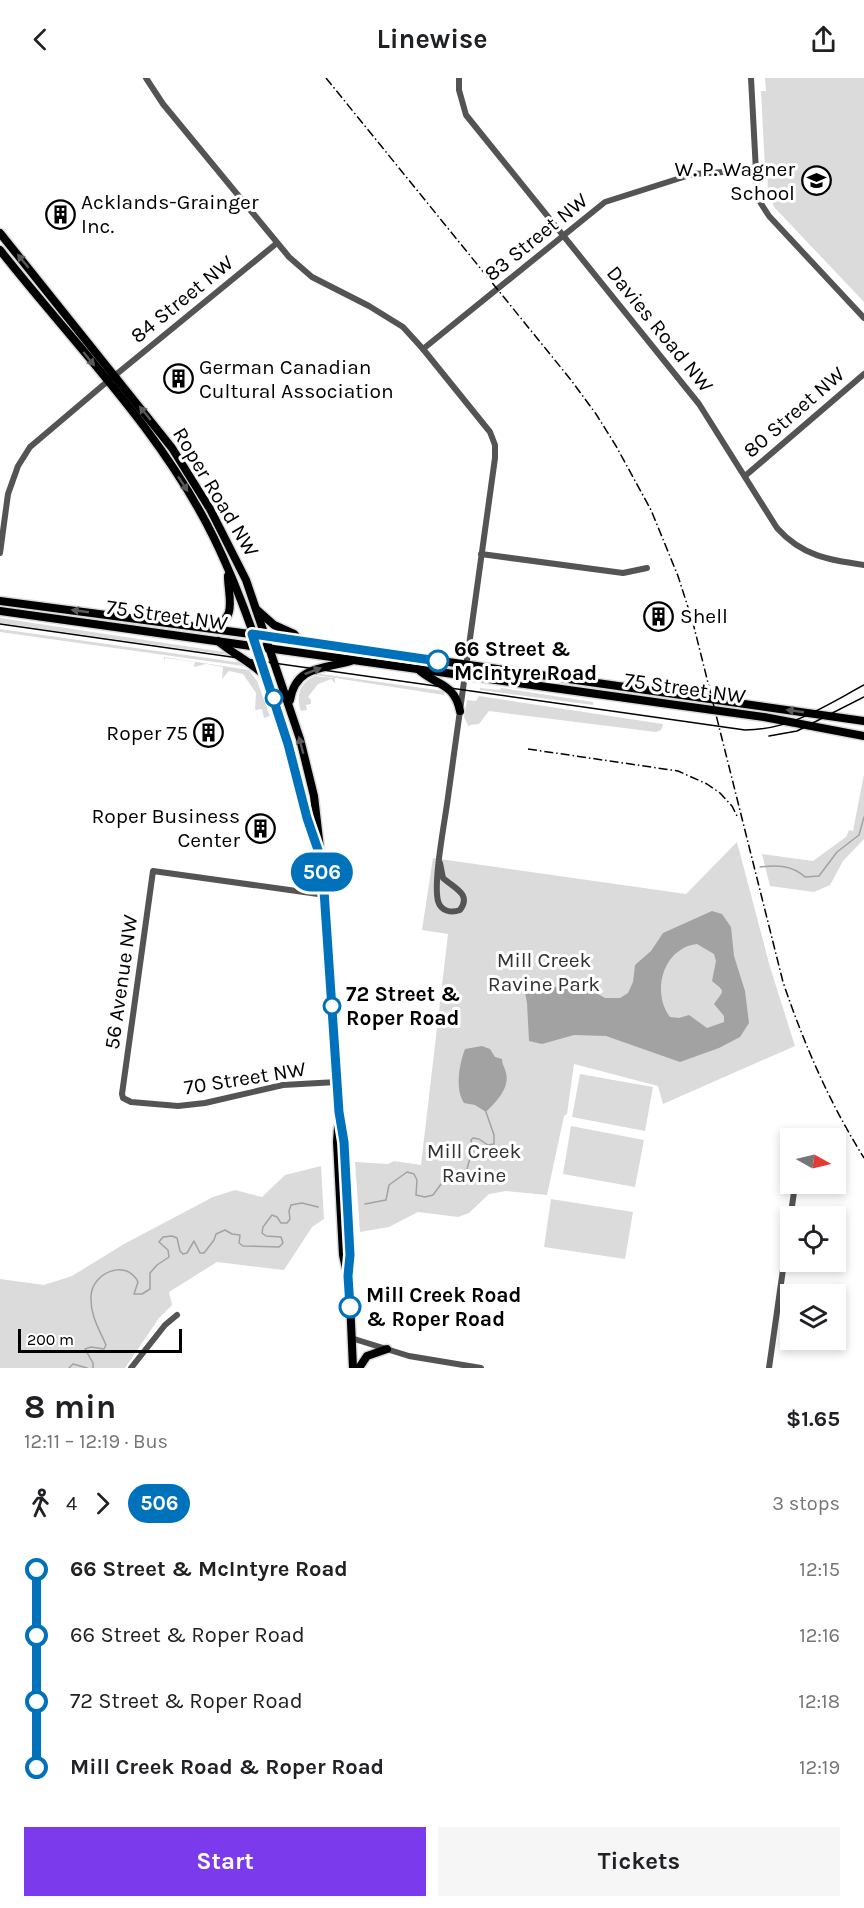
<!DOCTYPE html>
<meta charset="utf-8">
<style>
:root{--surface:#fff;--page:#f6f6f6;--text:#202124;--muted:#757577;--accent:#7c3aed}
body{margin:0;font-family:Karla,sans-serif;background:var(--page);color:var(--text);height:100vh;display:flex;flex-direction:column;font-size:22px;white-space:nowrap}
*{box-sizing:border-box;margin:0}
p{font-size:20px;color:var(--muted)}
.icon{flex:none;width:33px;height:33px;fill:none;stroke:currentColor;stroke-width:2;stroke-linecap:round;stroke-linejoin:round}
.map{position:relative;height:1290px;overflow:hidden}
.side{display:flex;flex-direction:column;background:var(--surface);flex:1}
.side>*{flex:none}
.badge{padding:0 12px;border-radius:20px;font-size:21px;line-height:39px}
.needle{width:39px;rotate:98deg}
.controls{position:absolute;left:780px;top:1050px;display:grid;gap:12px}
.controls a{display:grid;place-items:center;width:66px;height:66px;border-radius:0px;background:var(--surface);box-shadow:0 3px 9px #0003;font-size:30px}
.scale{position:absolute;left:18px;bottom:15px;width:164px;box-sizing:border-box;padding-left:6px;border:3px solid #000;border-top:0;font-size:16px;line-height:21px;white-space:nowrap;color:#000;-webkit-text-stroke:4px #fff;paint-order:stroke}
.map>.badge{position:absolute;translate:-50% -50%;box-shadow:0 0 0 3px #fff}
.legs{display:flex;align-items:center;gap:9px;height:66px;padding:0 24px;font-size:20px}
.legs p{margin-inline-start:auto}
.overview{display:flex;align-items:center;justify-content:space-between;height:102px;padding:0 24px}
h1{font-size:33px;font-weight:700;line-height:45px}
.action{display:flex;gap:12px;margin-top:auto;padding:12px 24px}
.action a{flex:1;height:69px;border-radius:0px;background:var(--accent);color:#fff;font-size:24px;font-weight:700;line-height:69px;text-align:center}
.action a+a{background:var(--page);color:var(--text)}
ul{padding:0 24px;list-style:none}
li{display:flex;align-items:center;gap:21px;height:66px;font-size:22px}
li i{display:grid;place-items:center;width:9px;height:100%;margin:0 8px;background:currentColor}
li i::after{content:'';width:15px;height:15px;margin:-8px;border:4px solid;border-radius:50%;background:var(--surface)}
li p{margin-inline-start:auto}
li:first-child i{background:linear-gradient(#0000 50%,currentColor 0)}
li:last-child i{background:linear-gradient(currentColor 50%,#0000 0)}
header{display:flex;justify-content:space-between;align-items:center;height:78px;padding:0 24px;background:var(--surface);font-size:27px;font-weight:700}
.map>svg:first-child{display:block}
.green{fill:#dbdbdb}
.water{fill:#a2a2a2;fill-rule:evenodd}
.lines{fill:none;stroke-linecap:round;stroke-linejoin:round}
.stream{stroke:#a2a2a2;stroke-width:1.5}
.major-casing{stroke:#dbdbdb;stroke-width:11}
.minor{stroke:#545454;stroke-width:6}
.major{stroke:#000;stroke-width:8}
.tram{stroke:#000;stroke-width:1.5}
.rail{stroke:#000;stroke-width:1.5;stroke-dasharray:9 3 1.5 3;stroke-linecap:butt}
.oneway{fill:#595959}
.line-1-casing{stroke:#fff;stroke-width:14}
.line-1{stroke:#0072bc;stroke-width:9}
.stop-1-dot{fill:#fff;stroke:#0072bc;stroke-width:3}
.labels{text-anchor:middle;stroke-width:6;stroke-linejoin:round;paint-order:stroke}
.poi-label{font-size:21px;fill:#000;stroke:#fff;text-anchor:end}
.street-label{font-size:21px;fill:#000;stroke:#fff}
.stop-label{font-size:21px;font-weight:bold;fill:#000;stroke:#fff;text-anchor:start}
.park-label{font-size:21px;fill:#323232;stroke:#fff}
</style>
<header><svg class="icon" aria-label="back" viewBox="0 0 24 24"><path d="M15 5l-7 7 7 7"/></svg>Linewise<svg class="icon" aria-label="share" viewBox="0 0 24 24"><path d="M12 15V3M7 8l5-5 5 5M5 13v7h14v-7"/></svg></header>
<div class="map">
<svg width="864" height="1290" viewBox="0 0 864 1290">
<rect width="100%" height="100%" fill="#fff"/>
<g class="green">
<path d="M765 0H864V224L774 129 768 115 767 92 765 91 761 13H766Z"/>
<path d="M0 540C75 551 149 563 224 574L234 578 0 545Z"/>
<path d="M0 551 243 585V588L0 554Z"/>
<path d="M164 579 249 592 257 603 270 638 264 640 262 631 255 632 256 615 243 596 229 593 222 601 223 589 206 586 194 589 195 584 165 580 164 584Z"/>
<path d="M314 595 444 613V617L316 597 303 602Z"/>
<path d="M315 598 335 600V605L331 601 318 606 308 619 311 622V626L306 627 307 632 301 633C296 618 299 605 315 598Z"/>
<path d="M480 610 500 612 501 610 593 624V627L480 612Z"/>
<path d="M479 618 663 646 661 652 656 654 489 633 479 646 470 647 469 649 464 639 467 622 476 623Z"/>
<path d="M864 696V761L843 783 830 807 814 814 770 808 762 776 813 783 846 759 849 752 853 753Z"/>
<path d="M737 764 770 889 795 968 663 1026 658 1008 574 986 567 1036 564 1038 547 1117 506 1113 489 1116 469 1135 458 1139 418 1134 389 1149 360 1154 355 1084 388 1086 394 1083 421 1087 448 856 422 852 433 780 686 816Z"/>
<path d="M580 996 653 1009 645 1053 572 1039Z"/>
<path d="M571 1048 644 1062 635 1109 563 1096Z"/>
<path d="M321 1088 324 1141 312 1149 284 1192 217 1184 169 1214 172 1227 159 1240 125 1290H0V1201L44 1207 72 1198 124 1166 213 1119 235 1112 262 1119 285 1097Z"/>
<path d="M551 1121 633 1134 625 1181 544 1169Z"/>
</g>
<g class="water">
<path d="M712 833 722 836 731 849 734 878 745 913 749 945 740 959 719 970 680 984 606 958 574 957 542 966 529 963 527 925 523 904 527 903 554 909 582 907 605 920H620L628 915 633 904 635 887 651 873 663 855ZM697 866 714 876 716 883 712 903C725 914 725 911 714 926L724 938V944L707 950 689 937 679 940 670 939C651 914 663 870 697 866Z"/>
<path d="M482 968 490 971 495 979 502 981C502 987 505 989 506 995 510 1010 496 1024 486 1034L475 1027 464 1025C455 1011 459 987 465 971Z"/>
</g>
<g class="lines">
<g class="stream">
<path d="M760 789C777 787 792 787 805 799L819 798 837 774 859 757 864 739"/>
<path d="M365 1126 386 1122 389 1107 407 1094 414 1096 417 1102 416 1117 425 1119 433 1117 444 1102 467 1091 470 1080 474 1075 471 1062 473 1060 479 1061 488 1067 494 1066V1057L486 1034"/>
<path d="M69 1290 73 1286 87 1290"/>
<path d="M93 1290V1285L85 1271 91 1269 104 1271 106 1267C99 1251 90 1237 91 1218 92 1195 126 1180 138 1204L134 1216H142L150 1211V1195L157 1187 169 1179 168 1172 159 1164 163 1159 172 1158 177 1160 180 1173 183 1176 187 1175 194 1163 200 1175H204L214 1162 216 1156 225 1152 232 1156 240 1157 239 1165 243 1168 279 1169 283 1165 281 1159 266 1158 262 1155 263 1149 272 1137 277 1139 281 1145H287L290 1141 289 1133 291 1127 302 1125 318 1129"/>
</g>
<defs>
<g id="major">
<path d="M0 155 172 370 210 431 246 502 300 661 314 718 326 823 339 1034 343 1064 353 1290"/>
<path d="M0 172C73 265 161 352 214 460 248 530 271 607 293 682 301 708 306 735 315 761"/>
<path d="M0 523 266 558 864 643"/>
<path d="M256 531 274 547 294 556 301 564"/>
<path d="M0 533 669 626 764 639 864 658"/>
<path d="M210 548C239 543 228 519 228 498"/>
<path d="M218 563C233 576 251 584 265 598"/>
<path d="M418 591C436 608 454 604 460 633"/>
<path d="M290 622C296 587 324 591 351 583"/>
<path d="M338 1049 337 1064 343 1177 346 1191"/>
<path d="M359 1290 367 1278 387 1271"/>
</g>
</defs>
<use href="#major" class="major-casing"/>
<g class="minor">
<path d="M146 0 163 26 289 179 312 199 369 228 403 249 423 271 490 354 495 367V380C480 493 463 606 448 719 445 743 433 803 438 823 441 834 452 835 460 832 472 816 454 810 443 800L440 785"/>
<path d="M459 0V12L466 37 699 326 777 450C802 478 829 482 864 487"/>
<path d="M751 0 757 112 760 124 769 138 864 240"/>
<path d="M423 271 605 124 693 96 755 92"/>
<path d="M745 398 864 296"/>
<path d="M0 475 8 416 18 388 30 369 102 308 277 165"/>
<path d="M481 476 623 495 647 490"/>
<path d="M325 817 153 793 122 1016 123 1020 131 1024 178 1028 205 1025 283 1007 337 1004"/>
<path d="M351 1260 409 1278 481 1290"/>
<path d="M131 1290 165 1247 177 1237"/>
<path d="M769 1290 794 1114"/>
</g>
<use href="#major" class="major"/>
<g class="tram">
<path d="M0 546 745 652C790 652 825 628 864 607"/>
<path d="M769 658 797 653 864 619"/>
</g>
<g class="rail">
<path d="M326 0 571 302 596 336 616 368 651 432 678 498 693 545 783 904C804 966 829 1024 864 1080"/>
<path d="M528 671 678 693 707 706 720 715 732 728 737 738"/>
</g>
</g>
<defs><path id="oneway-solid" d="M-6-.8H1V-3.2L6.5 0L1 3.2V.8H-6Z" transform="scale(1.5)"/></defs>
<g class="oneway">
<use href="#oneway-solid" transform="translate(23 183) rotate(-129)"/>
<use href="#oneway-solid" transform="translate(89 281) rotate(51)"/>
<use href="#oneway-solid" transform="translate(145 335) rotate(-129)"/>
<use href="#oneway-solid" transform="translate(183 406) rotate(57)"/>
<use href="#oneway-solid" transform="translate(80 533) rotate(-172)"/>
<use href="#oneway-solid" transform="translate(313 593) rotate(-21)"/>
<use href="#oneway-solid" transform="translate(795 633) rotate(-172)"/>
<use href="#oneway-solid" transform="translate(301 667) rotate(-105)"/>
</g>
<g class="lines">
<defs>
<path id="line-1" d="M350 1229 348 1198 350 1177 344 1064 339 1034 323 798 318 772 307 740 288 666 252 556 438 583"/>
</defs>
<use href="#line-1" class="line-1-casing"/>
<use href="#line-1" class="line-1"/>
</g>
<defs>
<symbol id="school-ring" viewBox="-11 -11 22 22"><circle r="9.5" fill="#fff" stroke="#000" stroke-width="1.5"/><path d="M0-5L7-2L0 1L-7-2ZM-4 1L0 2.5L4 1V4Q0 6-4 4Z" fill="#000"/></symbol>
<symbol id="building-ring" viewBox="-11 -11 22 22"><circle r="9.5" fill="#fff" stroke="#000" stroke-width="1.5"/><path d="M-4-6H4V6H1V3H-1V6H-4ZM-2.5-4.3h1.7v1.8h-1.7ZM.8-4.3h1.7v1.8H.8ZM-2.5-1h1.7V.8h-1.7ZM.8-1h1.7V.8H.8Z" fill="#000"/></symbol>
</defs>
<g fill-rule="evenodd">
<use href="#school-ring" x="800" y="86" width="33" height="33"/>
<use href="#building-ring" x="44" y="120" width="33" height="33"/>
<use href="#building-ring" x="162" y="284" width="33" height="33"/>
<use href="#building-ring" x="642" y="522" width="33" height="33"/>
<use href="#building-ring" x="192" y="638" width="33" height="33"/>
<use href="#building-ring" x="244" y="734" width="33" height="33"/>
</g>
<g class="stop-1-dot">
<circle cx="438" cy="583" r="10"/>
<circle cx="274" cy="620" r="8"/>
<circle cx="332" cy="928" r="8"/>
<circle cx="350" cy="1229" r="10"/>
</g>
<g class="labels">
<g class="poi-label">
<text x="795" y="98">W. P. Wagner<tspan x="795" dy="24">School</tspan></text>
<text x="81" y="131" text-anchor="start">Acklands-Grainger<tspan x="81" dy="24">Inc.</tspan></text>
<text x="199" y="296" text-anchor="start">German Canadian<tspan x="199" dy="24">Cultural Association</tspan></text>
<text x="680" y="545" text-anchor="start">Shell</text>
<text x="188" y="662">Roper 75</text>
<text x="240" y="745">Roper Business<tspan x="240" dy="24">Center</tspan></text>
</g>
<g class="street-label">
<text transform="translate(536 159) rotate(-39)" y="7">83 Street NW</text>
<text transform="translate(182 221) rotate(-39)" y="7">84 Street NW</text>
<text transform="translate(660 251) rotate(51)" y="7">Davies Road NW</text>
<text transform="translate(794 334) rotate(-41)" y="7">80 Street NW</text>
<text transform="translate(216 414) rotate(59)" y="7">Roper Road NW</text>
<text transform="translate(167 537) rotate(8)" y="7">75 Street NW</text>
<text transform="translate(685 610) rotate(8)" y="7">75 Street NW</text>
<text transform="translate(121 904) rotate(-82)" y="7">56 Avenue NW</text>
<text transform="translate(245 1000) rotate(-9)" y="7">70 Street NW</text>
</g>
<g class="stop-label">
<text x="454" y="578">66 Street &amp;<tspan x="454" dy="24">McIntyre Road</tspan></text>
<text x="346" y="923">72 Street &amp;<tspan x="346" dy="24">Roper Road</tspan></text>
<text x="366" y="1224">Mill Creek Road<tspan x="366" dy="24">&amp; Roper Road</tspan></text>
</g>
<g class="park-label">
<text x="544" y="889">Mill Creek<tspan x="544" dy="24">Ravine Park</tspan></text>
<text x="474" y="1080">Mill Creek<tspan x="474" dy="24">Ravine</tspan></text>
</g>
</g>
</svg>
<div class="controls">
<a><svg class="needle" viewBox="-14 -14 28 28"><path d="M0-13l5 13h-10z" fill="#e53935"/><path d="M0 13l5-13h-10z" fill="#757577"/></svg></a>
<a><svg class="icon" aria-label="locate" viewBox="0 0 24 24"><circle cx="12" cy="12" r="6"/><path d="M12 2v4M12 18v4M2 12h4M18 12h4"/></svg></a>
<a><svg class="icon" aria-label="layers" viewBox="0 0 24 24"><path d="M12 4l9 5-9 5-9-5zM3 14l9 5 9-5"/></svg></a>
</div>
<div class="scale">200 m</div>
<b class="badge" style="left:322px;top:794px;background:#0072bc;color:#fff">506</b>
</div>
<section class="side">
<div class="overview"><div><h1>8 min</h1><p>12:11 – 12:19 · Bus</p></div><b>$1.65</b></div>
<div class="legs"><svg class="icon" aria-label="walk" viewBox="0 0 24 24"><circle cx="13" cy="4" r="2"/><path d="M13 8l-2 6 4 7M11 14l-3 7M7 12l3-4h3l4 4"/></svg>4<svg class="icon" aria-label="forward" viewBox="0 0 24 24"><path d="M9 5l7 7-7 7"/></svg><b class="badge" style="background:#0072bc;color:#fff">506</b><p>3 stops</p></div>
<ul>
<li><i style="color:#0072bc"></i><b>66 Street &amp; McIntyre Road</b><p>12:15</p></li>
<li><i style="color:#0072bc"></i><span>66 Street &amp; Roper Road</span><p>12:16</p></li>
<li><i style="color:#0072bc"></i><span>72 Street &amp; Roper Road</span><p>12:18</p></li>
<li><i style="color:#0072bc"></i><b>Mill Creek Road &amp; Roper Road</b><p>12:19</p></li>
</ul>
<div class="action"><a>Start</a><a>Tickets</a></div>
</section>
